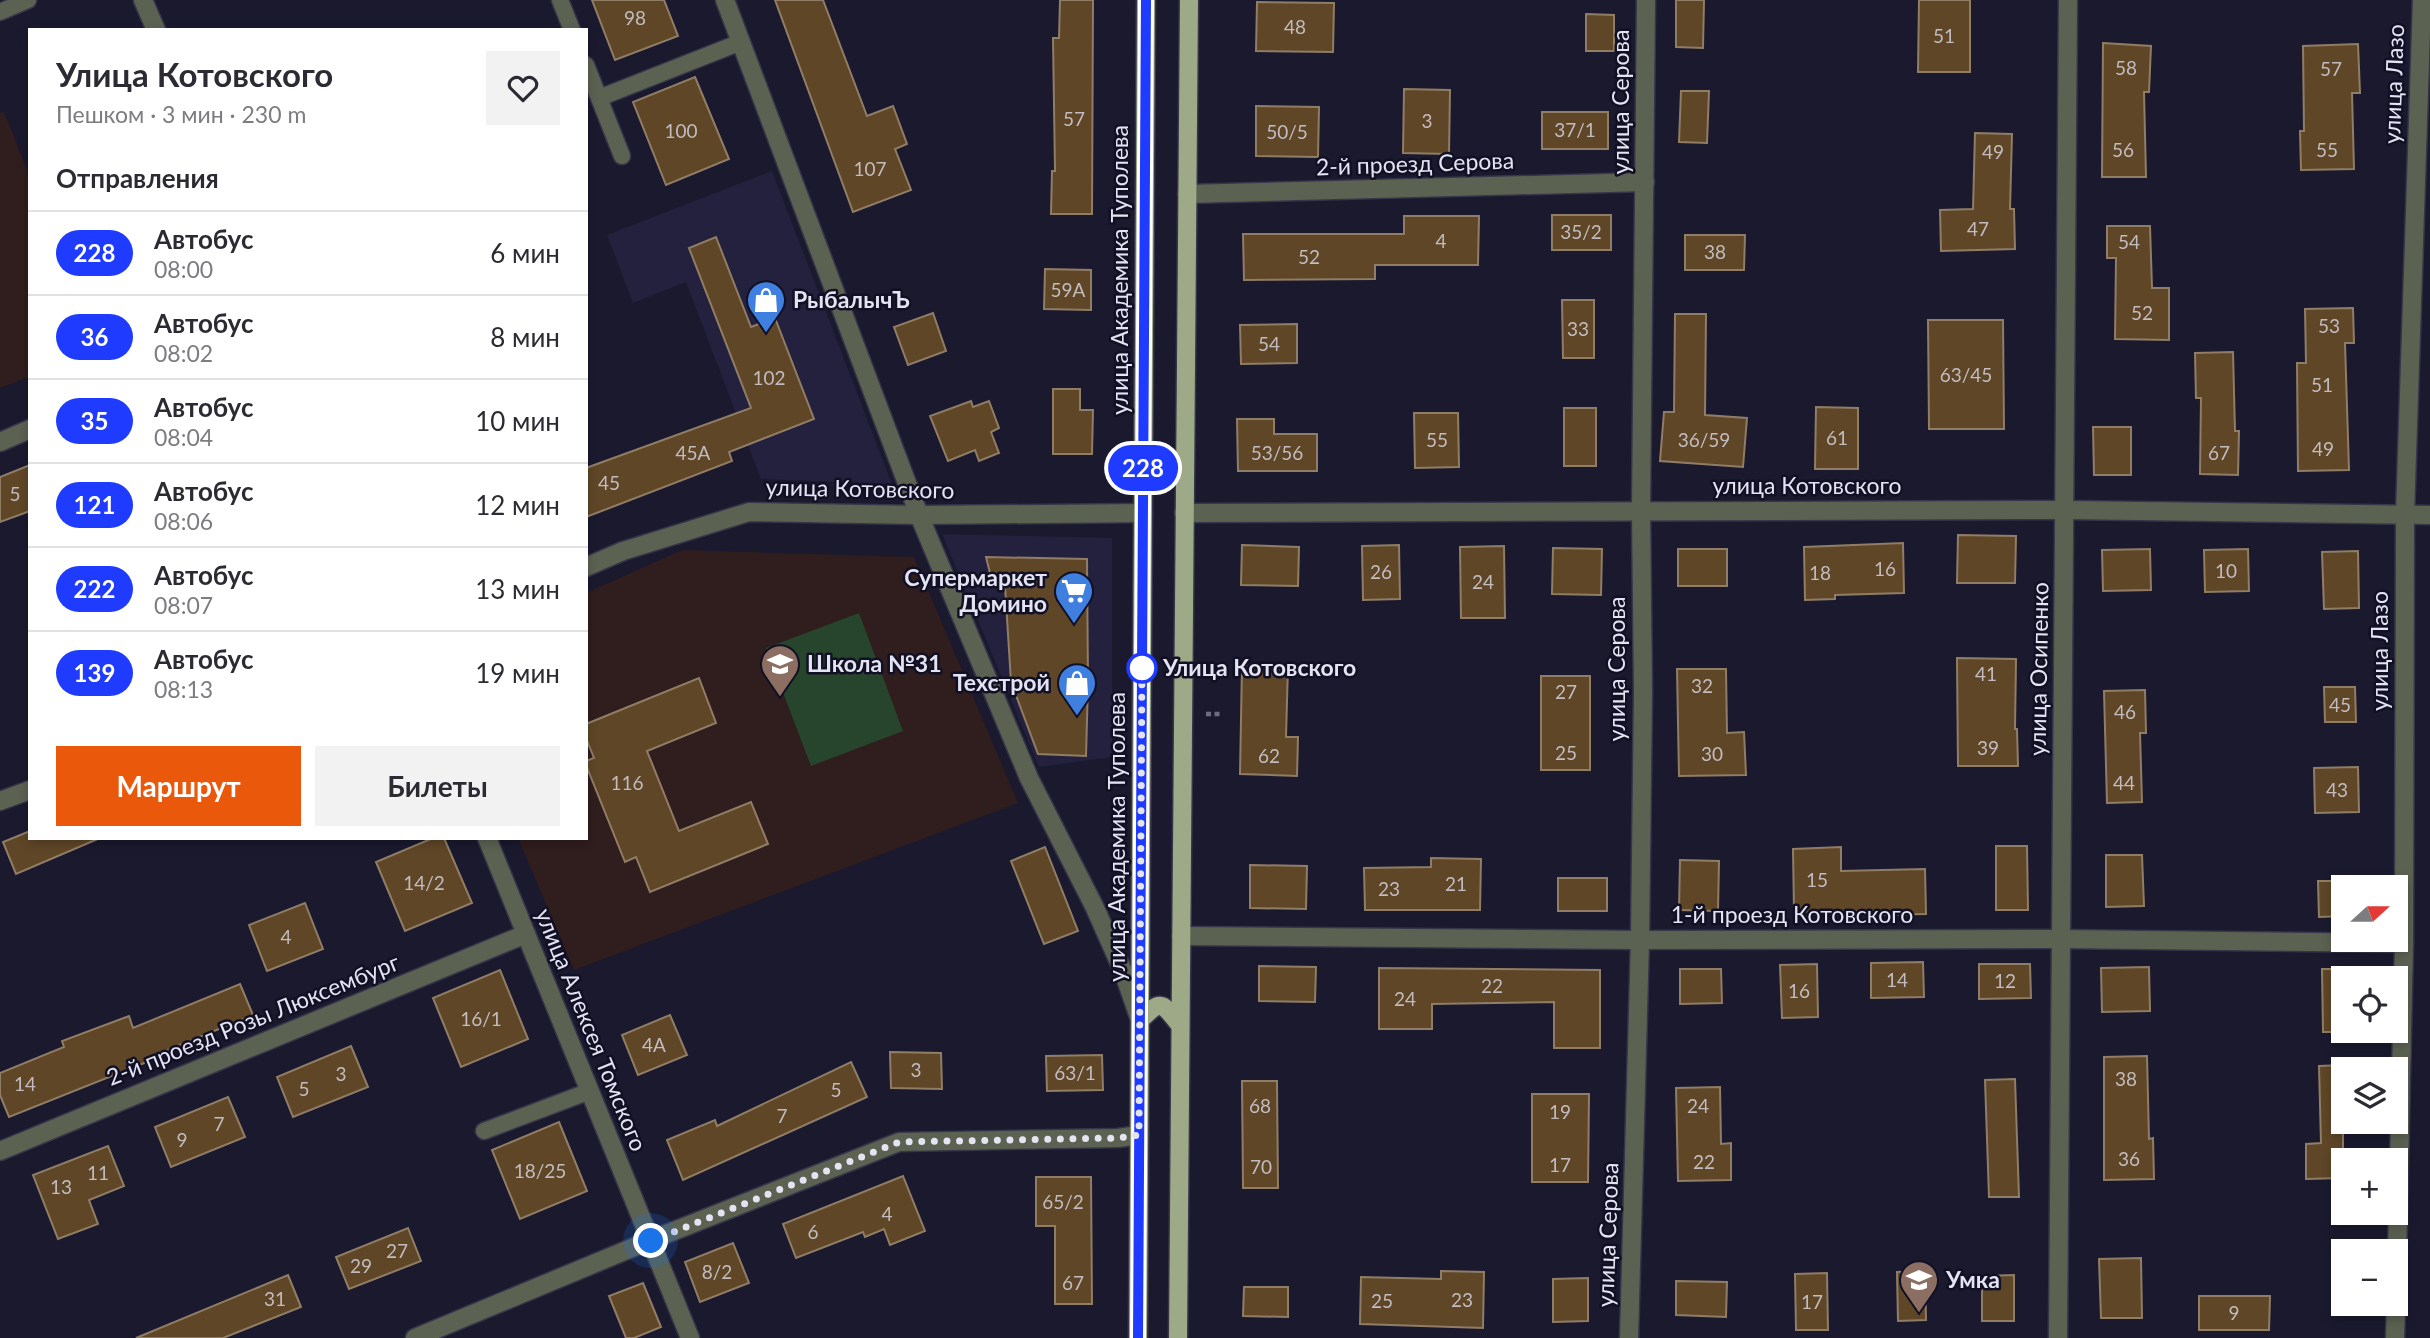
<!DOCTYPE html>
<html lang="ru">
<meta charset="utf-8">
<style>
:root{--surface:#fff;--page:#f2f2f3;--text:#2b2b33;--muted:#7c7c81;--line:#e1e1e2;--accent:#ea580c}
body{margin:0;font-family:Lato,sans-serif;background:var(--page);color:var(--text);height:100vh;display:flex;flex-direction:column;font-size:26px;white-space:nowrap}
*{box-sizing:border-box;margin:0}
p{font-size:23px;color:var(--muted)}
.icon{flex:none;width:38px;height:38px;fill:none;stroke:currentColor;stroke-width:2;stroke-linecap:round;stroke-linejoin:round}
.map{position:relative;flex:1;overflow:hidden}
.details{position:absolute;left:28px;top:28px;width:560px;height:812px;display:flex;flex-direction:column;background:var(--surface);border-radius:0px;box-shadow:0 4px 10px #0003}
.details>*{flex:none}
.badge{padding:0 14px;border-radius:23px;font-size:24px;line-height:46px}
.needle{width:46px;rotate:69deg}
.tools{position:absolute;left:2331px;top:875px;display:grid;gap:14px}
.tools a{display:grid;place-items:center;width:77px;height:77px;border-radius:0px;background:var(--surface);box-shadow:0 4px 10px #0003;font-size:35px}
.you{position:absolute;width:35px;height:35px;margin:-18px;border:5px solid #fff;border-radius:50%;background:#1a73e8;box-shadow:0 0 0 10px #1a73e833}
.map>.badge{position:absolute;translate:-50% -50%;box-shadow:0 0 0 4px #fff}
h2{padding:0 28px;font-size:26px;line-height:63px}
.round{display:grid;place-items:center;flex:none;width:74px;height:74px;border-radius:0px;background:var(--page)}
.head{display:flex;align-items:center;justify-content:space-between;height:119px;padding:0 28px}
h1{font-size:33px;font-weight:700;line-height:52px}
.button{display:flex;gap:14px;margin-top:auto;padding:14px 28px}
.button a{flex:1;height:80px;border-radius:0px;background:var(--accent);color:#fff;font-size:28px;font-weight:700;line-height:80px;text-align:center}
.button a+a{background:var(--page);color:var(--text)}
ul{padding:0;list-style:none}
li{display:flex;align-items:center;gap:21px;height:84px;padding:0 28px;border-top:2px solid var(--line)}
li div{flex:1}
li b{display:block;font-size:26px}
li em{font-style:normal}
li .badge{min-width:77px;font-weight:700;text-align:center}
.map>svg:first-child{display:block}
.built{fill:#23213d}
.education{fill:#301d1e}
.green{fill:#26452c}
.building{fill:#5f4627;stroke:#907d66;stroke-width:2}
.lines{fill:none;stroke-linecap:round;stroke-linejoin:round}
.service-casing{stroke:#363549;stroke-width:19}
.minor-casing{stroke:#363549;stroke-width:21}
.tertiary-casing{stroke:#363549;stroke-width:21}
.primary-casing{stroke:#363549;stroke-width:21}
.path{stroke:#6c6c7e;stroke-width:4.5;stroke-dasharray:5 3.5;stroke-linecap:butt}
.service{stroke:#5c6252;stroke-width:16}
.minor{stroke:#5c6252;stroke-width:18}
.tertiary{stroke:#5c6252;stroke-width:18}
.primary{stroke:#9ea988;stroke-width:18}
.line-casing{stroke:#fff;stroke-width:16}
.line{stroke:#1f3bff;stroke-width:10}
.walk{stroke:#e3e3f2;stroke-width:7;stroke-dasharray:0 12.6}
.stop-dot{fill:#fff;stroke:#1f3bff;stroke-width:3.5}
.labels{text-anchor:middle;stroke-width:5;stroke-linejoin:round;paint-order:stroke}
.number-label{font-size:19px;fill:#c2bcbf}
.street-label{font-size:23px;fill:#e3e3f2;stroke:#111024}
.poi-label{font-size:23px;font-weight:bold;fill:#e3e3f2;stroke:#111024;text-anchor:start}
.stop-label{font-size:23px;font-weight:bold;fill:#e3e3f2;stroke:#111024;text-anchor:start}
</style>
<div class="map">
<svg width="2430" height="1338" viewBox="0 0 2430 1338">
<rect width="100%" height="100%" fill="#1a192e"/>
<g class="built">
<path d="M772 171 892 484 761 479 686 282 633 303 607 235Z"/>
<path d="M942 534 1112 538V757L1039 767Z"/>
</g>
<g class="education">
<path d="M4 112 30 177V376L0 388V113Z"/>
<path d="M682 550 914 557 1018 803 574 970 518 838H586V593Z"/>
</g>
<path class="green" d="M859 613 903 731 811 766 766 648Z"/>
<g class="building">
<path d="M592 0H664L678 36 615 60Z"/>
<path d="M775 0H823L867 116 893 106 907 144 895 149 911 190 853 212Z"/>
<path d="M1060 0H1093L1092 214H1051L1052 171H1055L1053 38H1059Z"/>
<path d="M1676 0H1704L1703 48 1676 47Z"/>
<path d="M1919 0H1970V72H1918Z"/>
<path d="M1257 2 1334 3 1333 52 1256 51Z"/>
<path d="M1586 14 1614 15V51H1586Z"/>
<path d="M2103 43 2151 46 2149 92H2144L2146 177H2102Z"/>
<path d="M2358 44 2360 93H2352L2354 169 2301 170 2300 131H2304L2303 46Z"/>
<path d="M695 77 729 159 666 185 633 102Z"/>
<path d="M1404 89 1450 90 1449 154 1403 153Z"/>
<path d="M1681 91H1709L1707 143 1679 142Z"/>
<path d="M1256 106 1319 107 1318 157 1256 156Z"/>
<rect x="1542" y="112" width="66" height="37"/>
<path d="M1975 133 2012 134 2010 209H2014L2015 249 1941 251 1940 210 1973 209Z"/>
<rect x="1552" y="215" width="59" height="35"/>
<path d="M1404 216H1479L1478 265H1375V279L1244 280 1243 234H1404Z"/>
<path d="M2107 226H2150L2152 288H2169V340L2115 339 2116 258H2107Z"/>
<path d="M1685 235H1745L1744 270H1685Z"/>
<path d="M716 237 751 327 775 318 814 419 729 452 732 461 586 517V468L751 408 689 248Z"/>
<path d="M1045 269 1091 270V310L1044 309Z"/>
<path d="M1562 300H1594V358H1563Z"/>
<path d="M2353 308 2354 343H2345L2349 470 2298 471 2297 363H2306L2305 309Z"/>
<path d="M933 313 946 351 908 365 894 327Z"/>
<path d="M1675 314H1706L1705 415 1747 418 1743 467 1660 461 1664 412H1674Z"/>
<path d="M1928 320H2003L2004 429H1929Z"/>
<path d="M1297 324V363L1241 364 1240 325Z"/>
<path d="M2233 352 2235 431H2239L2238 475 2200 474 2201 398H2196L2195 353Z"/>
<path d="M1053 389H1080V410H1093L1092 454H1053Z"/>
<path d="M971 401 973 407 989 401 999 428 991 432 999 453 979 461 975 450 948 461 930 416Z"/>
<path d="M1816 407 1858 408V469H1815Z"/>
<rect x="1564" y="408" width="32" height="58"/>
<path d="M1414 413H1458L1459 467 1415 468Z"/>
<path d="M1237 419H1274V434H1317V471H1238Z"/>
<path d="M2093 427H2131V475H2094Z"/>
<path d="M30 465V511L0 522V477Z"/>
<path d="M1958 535 2016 536 2015 583H1957Z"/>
<path d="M1903 543 1904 593 1835 595V599L1805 600 1804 547Z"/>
<path d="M1242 545 1299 547 1298 586 1241 585Z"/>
<path d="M1399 545 1400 599 1363 600 1362 546Z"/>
<path d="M1504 546 1505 618H1461L1460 547Z"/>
<path d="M1553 548 1602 549 1601 595 1552 594Z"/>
<rect x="1678" y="549" width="49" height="37"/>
<path d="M2150 549 2151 590 2103 591 2102 550Z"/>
<path d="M2248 549 2249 591 2205 592 2204 550Z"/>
<path d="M2358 551 2359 608 2324 609 2322 552Z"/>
<path d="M986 557 1087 559 1088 684 1086 756 1038 754 1011 682 1005 586 993 585Z"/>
<path d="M1957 658 2016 659 2015 729H2017L2018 766H1958Z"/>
<path d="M1242 665 1288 666 1286 737H1298L1297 776 1240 774Z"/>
<path d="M1677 669H1726L1727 733 1744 732 1746 775 1679 776Z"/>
<rect x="1541" y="676" width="49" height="94"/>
<path d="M699 678 716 723 647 751 679 831 751 802 768 844 650 892 636 857 625 862 586 765V761L594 758 586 738V724Z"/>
<path d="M2324 687H2355L2356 722H2325Z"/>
<path d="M2145 690 2146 733H2140L2142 802 2107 803 2104 691Z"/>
<path d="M2358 767 2359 812 2315 813 2314 768Z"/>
<path d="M30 831V838H100L16 874 3 842Z"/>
<path d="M433 838H444L472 903 405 931 376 862Z"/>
<path d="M1996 846H2027L2028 910H1996Z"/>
<path d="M1045 847 1078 931 1044 944 1011 861Z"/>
<path d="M1841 847V871L1925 869 1926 914 1874 915V911L1794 912 1793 849Z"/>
<path d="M2106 855H2142L2144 906 2106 907Z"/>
<path d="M1431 858 1481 859 1480 910H1365L1364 868 1431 867Z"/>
<path d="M1680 860 1719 861 1718 911 1679 910Z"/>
<path d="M1250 865 1307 866 1306 909 1250 908Z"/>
<rect x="1558" y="878" width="49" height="33"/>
<path d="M2318 881H2343V916L2319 917Z"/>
<path d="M305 903 323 949 267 971 249 925Z"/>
<path d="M1923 962 1924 997 1871 998V963Z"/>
<path d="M1817 964 1818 1017 1782 1018 1780 965Z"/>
<path d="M1979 964H2030L2031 998 1979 999Z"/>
<path d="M1259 966 1316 967 1315 1002 1259 1001Z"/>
<path d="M2149 967 2150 1011 2102 1012 2101 968Z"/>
<path d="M1379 968 1600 970V1048H1554V1002L1432 1004V1029H1379Z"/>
<path d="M1680 969H1721L1722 1003 1680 1004Z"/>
<path d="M2322 969H2343V1032H2323Z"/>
<path d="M500 970 528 1039 461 1067 433 998Z"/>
<path d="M240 984 253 1015 146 1059 147 1062 9 1117 0 1095V1073L64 1047 62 1041 129 1016 133 1028Z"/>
<path d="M670 1015 687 1055 638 1075 622 1035Z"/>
<path d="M351 1046 368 1087 293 1117 277 1077Z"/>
<path d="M890 1052 941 1053 942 1089 891 1088Z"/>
<path d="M1102 1055 1103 1090 1047 1091 1046 1056Z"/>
<path d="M2147 1056 2149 1139 2153 1138 2154 1179 2104 1180V1057Z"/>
<path d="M851 1062 867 1097 683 1180 667 1140 715 1120 717 1126Z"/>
<path d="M2343 1065V1178L2306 1179V1144L2321 1143 2319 1066Z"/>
<path d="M2015 1079 2019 1197H1989L1985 1080Z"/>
<path d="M1242 1081H1277L1278 1188H1243Z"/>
<path d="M1720 1087 1721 1144 1731 1143V1180L1678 1181 1676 1088Z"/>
<path d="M1532 1094H1589L1588 1182H1532Z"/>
<path d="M228 1097 245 1137 171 1167 155 1127Z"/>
<path d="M559 1122 587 1191 520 1219 492 1150Z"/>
<path d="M108 1146 124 1186 89 1200 98 1224 58 1239 33 1175Z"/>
<path d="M903 1176 925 1231 890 1245 884 1229 865 1237 863 1232 796 1258 783 1224Z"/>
<path d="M1036 1177H1091L1092 1304H1055V1226H1036Z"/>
<path d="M408 1228 421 1261 349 1289 336 1257Z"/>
<path d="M733 1243 749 1283 700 1302 685 1262Z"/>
<path d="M2141 1258 2142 1318H2101L2099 1259Z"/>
<path d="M1441 1271 1484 1272 1483 1328 1360 1324 1361 1277 1441 1279Z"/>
<path d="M1925 1271 1926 1320 1898 1321 1897 1272Z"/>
<path d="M1827 1273 1828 1330H1796L1795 1274Z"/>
<path d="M288 1275 301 1307 223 1338H136Z"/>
<path d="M2014 1275V1321H1982V1276Z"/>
<path d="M1588 1278V1321L1553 1322V1279Z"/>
<path d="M1676 1281 1727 1282 1726 1317 1676 1315Z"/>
<path d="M643 1283 661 1327 634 1338H626L609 1296Z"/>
<path d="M1244 1287H1288V1317L1243 1316Z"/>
<path d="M2199 1296H2270L2269 1330H2199Z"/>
</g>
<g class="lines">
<defs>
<g id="service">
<path d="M560 0 572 30"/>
<path d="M0 12 28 0"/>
<path d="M586 65 599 98 741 42"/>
<path d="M599 98 622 156"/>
<path d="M484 1131 590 1091"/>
</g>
<g id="minor">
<path d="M143 0 156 30"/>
<path d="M1187 194 1645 182"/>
<path d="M0 442 30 429"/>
<path d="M1184 513 2065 510 2430 515"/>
<path d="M586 567 623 551 749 512 919 515 1143 513"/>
<path d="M0 801 30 790"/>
<path d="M487 838 690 1338"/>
<path d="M1181 936 1640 940 2060 939 2404 943"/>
<path d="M0 1151 526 934"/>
<path d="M2396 1303 2404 943 2405 515 2422 0"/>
<path d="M415 1338 651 1240 899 1142 1118 1138 1139 1135"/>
<path d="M1629 1338 1640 940 1643 692 1641 511 1646 0"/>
<path d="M2058 1338 2068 0"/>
<path d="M2395 1338 2396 1304"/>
</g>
<path id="tertiary" d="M725 0 919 515 1029 778 1095 908 1123 971 1139 1017"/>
<g id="primary">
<path d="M1140 1020C1162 999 1161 1002 1180 1025"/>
<path d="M1138 1338 1146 0"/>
<path d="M1178 1338 1189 0"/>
</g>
</defs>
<use href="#service" class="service-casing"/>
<use href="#minor" class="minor-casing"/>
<use href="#tertiary" class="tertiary-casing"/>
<use href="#primary" class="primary-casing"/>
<path class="path" d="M1206 714H1221"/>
<use href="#service" class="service"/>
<use href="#minor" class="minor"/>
<use href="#tertiary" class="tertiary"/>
<use href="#primary" class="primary"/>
</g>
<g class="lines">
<defs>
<path id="line" d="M1138 1338 1146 0"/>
</defs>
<use href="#line" class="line-casing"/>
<use href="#line" class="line"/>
<path class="walk" d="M651 1241 899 1142 1118 1138 1139 1135 1142 664V668"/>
</g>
<defs>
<symbol id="shop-pin" viewBox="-11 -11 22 30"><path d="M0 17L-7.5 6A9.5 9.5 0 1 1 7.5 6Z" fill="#3f7fe0" stroke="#111024"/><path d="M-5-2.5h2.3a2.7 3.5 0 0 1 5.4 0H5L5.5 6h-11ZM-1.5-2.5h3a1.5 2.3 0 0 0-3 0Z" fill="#fff"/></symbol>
<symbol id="supermarket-pin" viewBox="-11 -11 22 30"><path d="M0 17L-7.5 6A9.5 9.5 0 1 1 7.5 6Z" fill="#3f7fe0" stroke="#111024"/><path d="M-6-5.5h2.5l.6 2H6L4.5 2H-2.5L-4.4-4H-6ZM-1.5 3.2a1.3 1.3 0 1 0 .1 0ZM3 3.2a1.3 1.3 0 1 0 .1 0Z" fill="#fff"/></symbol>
<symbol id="school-pin" viewBox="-11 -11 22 30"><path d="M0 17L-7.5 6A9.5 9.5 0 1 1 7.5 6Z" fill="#8d6e63" stroke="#111024"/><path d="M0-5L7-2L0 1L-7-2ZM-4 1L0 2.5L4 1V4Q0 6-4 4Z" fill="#fff"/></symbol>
</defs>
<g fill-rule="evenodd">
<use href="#shop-pin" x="744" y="278" width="44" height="60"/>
<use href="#supermarket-pin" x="1052" y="569" width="44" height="60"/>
<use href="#school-pin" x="758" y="642" width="44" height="60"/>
<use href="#shop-pin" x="1055" y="661" width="44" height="60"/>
<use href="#school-pin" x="1897" y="1258" width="44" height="60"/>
</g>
<circle class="stop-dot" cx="1142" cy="668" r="14"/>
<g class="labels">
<g class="number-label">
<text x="635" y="25">98</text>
<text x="1295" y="34">48</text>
<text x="1944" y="43">51</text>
<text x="2126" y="75">58</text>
<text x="2331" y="76">57</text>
<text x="1074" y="126">57</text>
<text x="1427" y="128">3</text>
<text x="1575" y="137">37/1</text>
<text x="681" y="138">100</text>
<text x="1287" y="139">50/5</text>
<text x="2123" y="157">56</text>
<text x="2327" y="157">55</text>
<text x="1993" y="159">49</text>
<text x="870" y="176">107</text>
<text x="1978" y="236">47</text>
<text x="1581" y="239">35/2</text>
<text x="1441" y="248">4</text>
<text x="2129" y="249">54</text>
<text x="1715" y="259">38</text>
<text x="1309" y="264">52</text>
<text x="1068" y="297">59А</text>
<text x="2142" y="320">52</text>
<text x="2329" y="333">53</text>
<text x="1578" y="336">33</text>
<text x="1269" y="351">54</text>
<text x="1966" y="382">63/45</text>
<text x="769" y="385">102</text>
<text x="2322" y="392">51</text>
<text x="1837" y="445">61</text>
<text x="1437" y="447">55</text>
<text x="1704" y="447">36/59</text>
<text x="2323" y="456">49</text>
<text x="693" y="460">45А</text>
<text x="1277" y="460">53/56</text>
<text x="2219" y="460">67</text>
<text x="609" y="490">45</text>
<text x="15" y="501">5</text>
<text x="1885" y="576">16</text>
<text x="2226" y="578">10</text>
<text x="1381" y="579">26</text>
<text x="1820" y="580">18</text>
<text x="1483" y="589">24</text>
<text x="1986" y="681">41</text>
<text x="1702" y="693">32</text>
<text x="1566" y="699">27</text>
<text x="2340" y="712">45</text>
<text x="2125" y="719">46</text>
<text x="1988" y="755">39</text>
<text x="1566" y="760">25</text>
<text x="1712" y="761">30</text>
<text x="1269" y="763">62</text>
<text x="627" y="790">116</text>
<text x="2124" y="790">44</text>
<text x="2337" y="797">43</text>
<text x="1817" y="887">15</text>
<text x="424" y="890">14/2</text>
<text x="1456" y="891">21</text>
<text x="1389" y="896">23</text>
<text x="286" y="944">4</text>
<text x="1897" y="987">14</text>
<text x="2005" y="988">12</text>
<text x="1492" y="993">22</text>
<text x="1799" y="998">16</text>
<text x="1405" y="1006">24</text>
<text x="481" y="1026">16/1</text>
<text x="654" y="1052">4А</text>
<text x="916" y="1077">3</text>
<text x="1075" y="1080">63/1</text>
<text x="341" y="1081">3</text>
<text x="2126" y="1086">38</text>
<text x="25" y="1091">14</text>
<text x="304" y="1096">5</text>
<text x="836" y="1097">5</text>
<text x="1260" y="1113">68</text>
<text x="1698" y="1113">24</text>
<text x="1560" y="1119">19</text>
<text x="782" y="1123">7</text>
<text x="219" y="1131">7</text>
<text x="182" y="1147">9</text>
<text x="2129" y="1166">36</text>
<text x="1704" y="1169">22</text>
<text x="1560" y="1172">17</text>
<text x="1261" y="1174">70</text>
<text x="540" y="1178">18/25</text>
<text x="98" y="1180">11</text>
<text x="61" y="1194">13</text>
<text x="1063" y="1209">65/2</text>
<text x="887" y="1221">4</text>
<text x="813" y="1239">6</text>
<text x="397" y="1258">27</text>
<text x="361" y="1273">29</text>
<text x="717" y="1279">8/2</text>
<text x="1073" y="1290">67</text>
<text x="275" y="1306">31</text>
<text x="1462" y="1307">23</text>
<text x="1382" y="1308">25</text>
<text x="1812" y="1309">17</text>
<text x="2234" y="1320">9</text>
</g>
<g class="street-label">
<text transform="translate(2394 84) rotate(-88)" y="8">улица Лазо</text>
<text transform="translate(1621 102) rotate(-90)" y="8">улица Серова</text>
<text transform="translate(1415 164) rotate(-2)" y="8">2-й проезд Серова</text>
<text transform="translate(1120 270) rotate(-90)" y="8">улица Академика Туполева</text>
<text x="1807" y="494">улица Котовского</text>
<text transform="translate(860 489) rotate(1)" y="8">улица Котовского</text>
<text transform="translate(2380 651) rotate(-90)" y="8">улица Лазо</text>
<text transform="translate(1617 669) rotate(-90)" y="8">улица Серова</text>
<text transform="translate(2039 669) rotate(-89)" y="8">улица Осипенко</text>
<text transform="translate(1117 837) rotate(-90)" y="8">улица Академика Туполева</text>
<text x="1792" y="923">1-й проезд Котовского</text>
<text transform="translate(253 1020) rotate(-22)" y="8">2-й проезд Розы Люксембург</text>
<text transform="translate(591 1030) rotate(68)" y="8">улица Алексея Томского</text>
<text transform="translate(1608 1235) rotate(-88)" y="8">улица Серова</text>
</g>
<g class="poi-label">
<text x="793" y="308">РыбалычЪ</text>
<text x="1047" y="586" text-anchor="end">Супермаркет<tspan x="1047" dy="26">Домино</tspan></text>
<text x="807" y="672">Школа №31</text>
<text x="1050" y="691" text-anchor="end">Техстрой</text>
<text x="1946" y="1288">Умка</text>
</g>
<g class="stop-label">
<text x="1163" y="676">Улица Котовского</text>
</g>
</g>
</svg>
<div class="tools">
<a><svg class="needle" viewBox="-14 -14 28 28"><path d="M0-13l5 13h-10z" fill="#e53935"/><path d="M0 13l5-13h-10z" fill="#7c7c81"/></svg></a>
<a><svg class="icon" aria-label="locate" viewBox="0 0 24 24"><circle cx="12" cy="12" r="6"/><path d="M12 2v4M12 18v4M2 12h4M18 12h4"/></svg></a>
<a><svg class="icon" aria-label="layers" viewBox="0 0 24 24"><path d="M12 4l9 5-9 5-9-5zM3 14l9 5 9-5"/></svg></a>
<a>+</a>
<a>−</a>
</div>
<div class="you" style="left:651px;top:1241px"></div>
<b class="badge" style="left:1143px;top:468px;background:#1f3bff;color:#fff">228</b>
<section class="details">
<div class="head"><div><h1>Улица Котовского</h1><p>Пешком · 3 мин · 230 m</p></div><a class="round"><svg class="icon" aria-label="heart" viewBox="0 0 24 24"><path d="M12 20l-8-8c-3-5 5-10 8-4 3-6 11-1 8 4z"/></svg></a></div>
<h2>Отправления</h2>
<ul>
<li><span class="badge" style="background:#1f3bff;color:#fff">228</span><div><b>Автобус</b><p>08:00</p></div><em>6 мин</em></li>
<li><span class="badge" style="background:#1f3bff;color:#fff">36</span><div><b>Автобус</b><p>08:02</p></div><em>8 мин</em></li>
<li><span class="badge" style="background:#1f3bff;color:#fff">35</span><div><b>Автобус</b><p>08:04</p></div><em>10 мин</em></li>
<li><span class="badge" style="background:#1f3bff;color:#fff">121</span><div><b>Автобус</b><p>08:06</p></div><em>12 мин</em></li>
<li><span class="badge" style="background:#1f3bff;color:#fff">222</span><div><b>Автобус</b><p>08:07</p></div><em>13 мин</em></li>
<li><span class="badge" style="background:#1f3bff;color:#fff">139</span><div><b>Автобус</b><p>08:13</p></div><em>19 мин</em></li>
</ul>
<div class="button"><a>Маршрут</a><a>Билеты</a></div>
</section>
</div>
